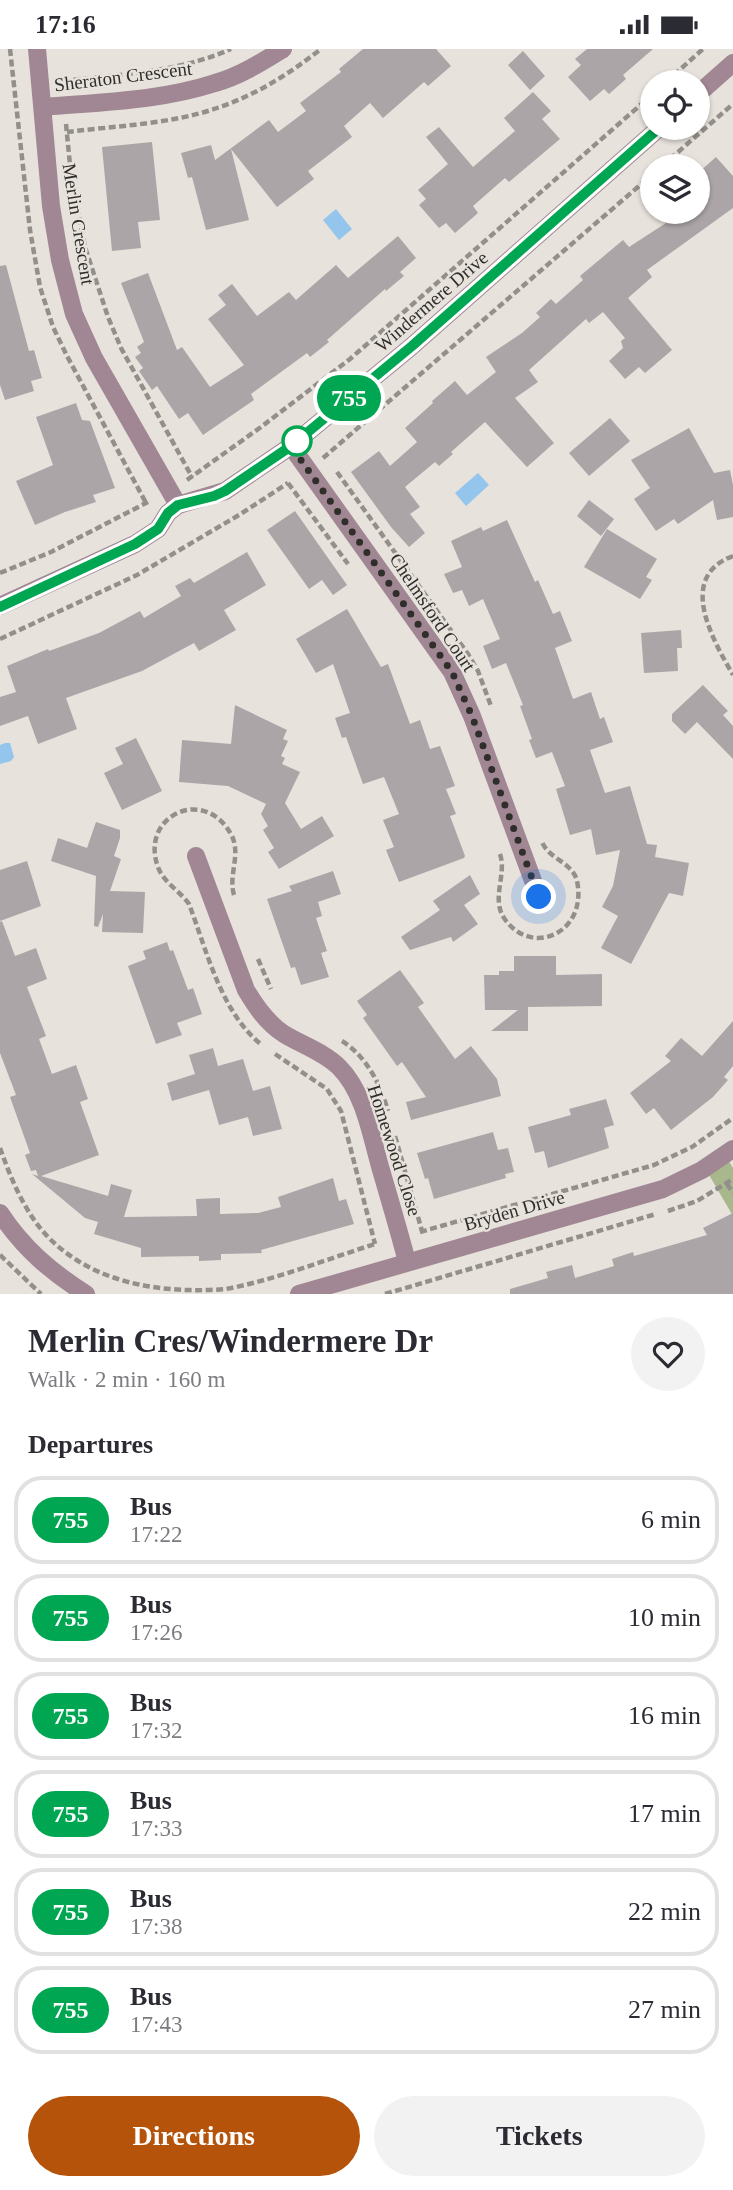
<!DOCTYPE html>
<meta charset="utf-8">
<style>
:root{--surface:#fff;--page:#f2f2f3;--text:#2b2b33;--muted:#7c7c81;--line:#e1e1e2;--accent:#b45309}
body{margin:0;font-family:"Times New Roman",serif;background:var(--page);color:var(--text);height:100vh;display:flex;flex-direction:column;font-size:26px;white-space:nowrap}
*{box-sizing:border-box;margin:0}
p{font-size:23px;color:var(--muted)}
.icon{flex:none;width:38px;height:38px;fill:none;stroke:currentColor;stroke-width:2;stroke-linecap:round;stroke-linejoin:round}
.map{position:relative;height:1245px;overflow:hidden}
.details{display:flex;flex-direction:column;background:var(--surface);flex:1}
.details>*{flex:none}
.badge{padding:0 14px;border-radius:23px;font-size:24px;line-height:46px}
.tools{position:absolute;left:640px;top:21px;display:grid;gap:14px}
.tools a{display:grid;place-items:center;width:70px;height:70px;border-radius:50%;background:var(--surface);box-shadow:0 2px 5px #0004;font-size:35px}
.you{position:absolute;width:35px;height:35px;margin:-18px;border:5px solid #fff;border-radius:50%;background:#1a73e8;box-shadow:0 0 0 10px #1a73e833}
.map>.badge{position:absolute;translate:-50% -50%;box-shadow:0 0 0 4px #fff}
h2{padding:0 28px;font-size:26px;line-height:63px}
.round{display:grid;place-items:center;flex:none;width:74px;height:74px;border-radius:37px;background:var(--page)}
.summary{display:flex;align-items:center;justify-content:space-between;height:119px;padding:0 28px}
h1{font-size:33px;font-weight:700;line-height:52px}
.cta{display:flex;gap:14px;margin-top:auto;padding:14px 28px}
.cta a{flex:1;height:80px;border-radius:42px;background:var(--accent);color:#fff;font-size:28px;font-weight:700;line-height:80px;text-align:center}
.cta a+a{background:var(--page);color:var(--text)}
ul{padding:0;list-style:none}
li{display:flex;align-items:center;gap:21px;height:88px;margin:0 14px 10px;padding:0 14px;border:4px solid var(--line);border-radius:28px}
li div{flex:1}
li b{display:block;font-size:26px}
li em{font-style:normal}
li .badge{min-width:77px;font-weight:700;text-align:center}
.status{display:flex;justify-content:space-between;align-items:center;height:49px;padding:0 35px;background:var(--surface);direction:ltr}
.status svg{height:19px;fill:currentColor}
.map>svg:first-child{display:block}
.green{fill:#a9b78c}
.water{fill:#93c5ed}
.building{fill:#aca5a8}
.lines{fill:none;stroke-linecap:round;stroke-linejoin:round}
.path{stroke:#93908b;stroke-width:4.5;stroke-dasharray:7 3.5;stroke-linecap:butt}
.minor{stroke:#a08793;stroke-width:18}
.line-casing{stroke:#fff;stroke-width:16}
.line{stroke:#00a651;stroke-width:10}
.walk{stroke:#2f2e2b;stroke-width:7;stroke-dasharray:0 12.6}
.stop-dot{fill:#fff;stroke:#00a651;stroke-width:3.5}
.labels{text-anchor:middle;stroke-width:5;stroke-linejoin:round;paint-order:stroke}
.street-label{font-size:19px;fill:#2f2e2b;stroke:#e7e2dc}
</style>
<div class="status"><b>17:16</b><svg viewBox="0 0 49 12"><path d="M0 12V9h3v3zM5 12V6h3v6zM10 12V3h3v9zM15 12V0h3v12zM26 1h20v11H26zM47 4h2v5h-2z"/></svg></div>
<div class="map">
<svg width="733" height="1245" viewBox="0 0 733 1245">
<rect width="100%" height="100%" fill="#e7e2dc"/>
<path class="green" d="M725 1106 733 1119V1167L705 1119Z"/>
<g class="water">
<path d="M336 160 352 180 339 191 323 171Z"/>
<path d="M478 424 489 436 466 457 455 444Z"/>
<path d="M5 694H10L14 708 11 712 0 715V696Z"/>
</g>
<g class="building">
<path d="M363 0H436L451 17 428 37 424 33 383 69 370 54 344 77 352 88 308 122 314 130 277 158 231 100 249 171 206 181 192 128 188 129 181 104 211 96 215 111 269 71 278 83 306 62 300 54 341 23 339 20Z"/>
<path d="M587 0H653L623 26 626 30 609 45 604 40 590 52 568 28 581 16 575 10Z"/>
<path d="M523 2 545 27 530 41 508 16Z"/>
<path d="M533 43 551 62 542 70 560 90 509 133 505 129 473 157 478 164 455 184 446 174 439 179 419 156 426 150 418 141 448 115 426 88 439 78 473 118 515 82 504 69Z"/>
<path d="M152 93 160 171 138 173 141 199 112 202 102 98Z"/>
<path d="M716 108 733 127V159L647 221 652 228 628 249 672 301 645 324 639 318 625 330 609 312 623 299 621 292 625 289 603 263 589 274 586 270 529 321 538 333 515 349 554 394 527 418 485 373 451 403 453 405 439 417 435 413 405 438 420 458 410 465 425 484 409 498 391 478 351 423 379 402 390 417 417 393 405 379 433 354 432 352 455 332 467 346 496 323 486 308 522 284 540 268 536 264 551 250 556 255 583 231 580 227 623 191 629 198 666 174 658 163H698V147L706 140 698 132V124Z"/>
<path d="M398 187 416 209 400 223 404 227 386 242 385 240 327 291 329 293 310 308 307 304 251 345 254 351 203 386 188 364 179 370 157 337 152 341 139 322 143 319 135 308 141 304 137 298 144 293 121 234 148 224 177 301 182 298 210 338 244 316 208 270 226 256 218 246 232 235 257 267 289 243 296 251 336 216 348 229Z"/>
<path d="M6 216 29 302 34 301 42 329 31 332 34 342 5 351 0 336V217Z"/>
<path d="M76 354 82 371 90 372 115 439 93 446 96 453 65 463 35 476 16 432 53 416 36 368Z"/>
<path d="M610 369 630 392 589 427 569 404Z"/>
<path d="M689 379 714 424 730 421 733 436V468L717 471 713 451 678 475 674 470 656 482 634 450 650 439 631 411Z"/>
<path d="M589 451 614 470 601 487 577 467Z"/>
<path d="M295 462 347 536 333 546 322 531 309 540 267 481Z"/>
<path d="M507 471 535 533 538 531 553 565 560 562 572 592 555 599 573 650 591 643 600 670 604 668 613 693 590 701 605 744 630 737 647 795 657 796 655 808 689 814 683 847 669 844 631 915 601 899 618 867 602 858 613 837 620 801 596 806 591 780 570 786 556 740 565 737 552 703 536 709 529 691 532 690 520 657 523 656 506 614 492 620 483 597 500 590 483 550 469 557 462 541 453 544 444 525 462 518 451 492 481 478 483 482Z"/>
<path d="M607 480 657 510 646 528 652 531 640 550 584 518Z"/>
<path d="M247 503 266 536 224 561 236 581 199 602 194 594 142 622 66 649 77 680 38 695 28 667 0 677V648L16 643 7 617 48 600 49 602 99 584 140 562 144 569 181 547 175 537 190 529 194 534Z"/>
<path d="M347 560 381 618 388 615 410 675 420 671 430 700 440 697 455 737 446 740 456 765 450 767 465 807 464 809 399 833 386 801 394 798 383 771 399 765 384 728 363 735 346 688 342 689 335 669 350 664 333 615 316 624 296 590Z"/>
<path d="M681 581 682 599H677L678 622 644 624 641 584Z"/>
<path d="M703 636 728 662 723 666 733 677V710L697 673 685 685 672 672V665Z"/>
<path d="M235 656 287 681 283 690 288 692 281 707 285 709 282 715 300 723 285 754 301 780 322 767 334 787 279 820 268 803 274 799 263 781 268 777 261 765 266 755 228 737 179 733 182 691 231 695Z"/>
<path d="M136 689 162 742 122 761 104 724 123 715 115 699Z"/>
<path d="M96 773 120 781V789L114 807 121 810 110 842 145 843 143 884 102 883 103 865 98 878 94 877 96 827 51 812 58 789 87 799Z"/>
<path d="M27 812 41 857 0 872V821Z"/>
<path d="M333 822 341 845 318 853 322 867 316 869 327 902 321 904 329 928 301 936 295 918 291 919 267 850 292 842 289 837Z"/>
<path d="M470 826 480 845 464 856 478 875 453 893 451 888 410 901 401 888 440 861 433 852Z"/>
<path d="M2 872 15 907 36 899 47 930 27 938 46 987 39 990 52 1025 76 1016 88 1050 80 1053 99 1106 41 1127 108 1147 111 1135 132 1141 124 1168 197 1167 196 1150 220 1149V1165L258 1164 281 1158 278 1148 333 1129 339 1152 346 1150 354 1175 261 1201 262 1204 221 1205V1211L199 1212V1207L141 1208V1199L94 1185 98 1173 85 1169 32 1125 38 1127 36 1121 31 1122 25 1106 30 1104 10 1048 16 1046 0 1004V873Z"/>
<path d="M167 893 170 902 173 901 188 941 193 939 202 965 177 974 182 986 156 995 128 917 146 910 143 902Z"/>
<path d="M514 907H556V926L602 925V957L528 958V982H491L518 961H485L484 926H499V922H514Z"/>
<path d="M400 921 424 954 418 958 455 1010 471 997 497 1030 501 1047 411 1071 406 1053 426 1048 402 1013 397 1017 363 969 367 966 357 952Z"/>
<path d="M733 972V1017L724 1028 728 1031 713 1048 671 1081 654 1059 646 1065 630 1044 671 1012 665 1007 681 989 702 1007Z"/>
<path d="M213 999 218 1017 243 1010 253 1042 270 1037 282 1080 253 1087 248 1068 219 1076 209 1041 172 1052 167 1034 195 1025 189 1006Z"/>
<path d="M606 1050 614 1076 604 1079 609 1099 548 1119 544 1102 535 1104 528 1078 571 1066 569 1060Z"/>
<path d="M493 1083 498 1101 508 1099 514 1123 505 1125 506 1129 434 1150 428 1129 425 1130 417 1104Z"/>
<path d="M733 1164V1245H510V1240L548 1229 546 1223 572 1216 575 1229 614 1217 612 1210 633 1203 634 1207 707 1186 703 1179Z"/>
</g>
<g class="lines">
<g class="path">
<path d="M10 0 30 181 40 238 53 278 67 307 146 454"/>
<path d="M63 32C121 25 176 24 231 0"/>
<path d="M666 33 703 0"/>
<path d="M66 75 71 126 85 198 108 268 121 299 192 428"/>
<path d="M67 83C115 77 172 75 217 59 256 46 289 25 321 0"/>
<path d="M662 117 733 55"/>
<path d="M323 409 653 125"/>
<path d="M337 423 468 605 478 622 491 657"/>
<path d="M187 431 261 378 350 310 653 45"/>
<path d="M288 434 348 515"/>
<path d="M733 507C676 528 713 591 733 626"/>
<path d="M0 524 51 503 148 453"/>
<path d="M0 590 137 526 239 466 288 434"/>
<path d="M500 805C507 826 491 849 504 869 532 910 588 883 577 832 573 814 549 810 542 793"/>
<path d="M234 846C228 826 241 807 232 787 205 735 139 767 158 818 163 833 180 842 189 855 207 902 221 964 262 996"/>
<path d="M258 910 271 940"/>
<path d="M342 992C366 1007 380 1034 388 1062"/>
<path d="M275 1005 327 1040 341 1062 375 1195"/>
<path d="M395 1087 422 1182"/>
<path d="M0 1099C11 1130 25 1164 48 1188 94 1235 162 1245 226 1240 275 1231 327 1210 375 1195"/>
<path d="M727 1135 733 1144"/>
<path d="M668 1162 697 1152 733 1130"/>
<path d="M420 1183 654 1116 692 1098 733 1069"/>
<path d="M0 1206 41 1245"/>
<path d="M385 1245 656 1165"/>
</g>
<g class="minor">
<path d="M37 0 51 157 60 211 74 265 94 309 178 456"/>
<path d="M698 45 733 14"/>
<path d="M43 58C100 53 160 52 215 34 240 27 262 13 283 0"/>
<path d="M291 397 452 623 472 667 539 848"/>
<path d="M0 557 135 495 158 480 168 464 178 456 225 442 291 397 412 297 659 79"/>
<path d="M196 807 246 941C256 958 267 974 284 985 302 996 324 1003 339 1018 365 1044 371 1087 381 1121 390 1152 399 1182 407 1213"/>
<path d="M0 1164C23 1199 51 1223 86 1245"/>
<path d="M299 1245 663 1140 702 1121 733 1100"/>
</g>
</g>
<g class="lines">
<defs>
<path id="line" d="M0 558 135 495 158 480 168 464 178 456 214 447 225 442 291 397 412 297 659 79"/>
</defs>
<use href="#line" class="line-casing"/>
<use href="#line" class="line"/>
<path class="walk" d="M297 392 291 397 452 623 472 667 539 848"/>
</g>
<circle class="stop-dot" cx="297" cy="392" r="14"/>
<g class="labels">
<g class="street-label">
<text transform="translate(123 27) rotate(-7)" y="7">Sheraton Crescent</text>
<text transform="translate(79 175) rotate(81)" y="7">Merlin Crescent</text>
<text transform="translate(431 252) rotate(-41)" y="7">Windermere Drive</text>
<text transform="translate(433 563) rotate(56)" y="7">Chelmsford Court</text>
<text transform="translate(395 1101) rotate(72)" y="7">Homewood Close</text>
<text transform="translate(514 1161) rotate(-16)" y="7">Bryden Drive</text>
</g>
</g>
</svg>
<div class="tools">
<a><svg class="icon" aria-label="locate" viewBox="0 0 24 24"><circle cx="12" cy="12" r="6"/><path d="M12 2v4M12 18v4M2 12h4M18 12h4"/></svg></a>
<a><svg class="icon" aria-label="layers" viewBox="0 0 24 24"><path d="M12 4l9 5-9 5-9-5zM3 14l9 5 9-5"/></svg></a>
</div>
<div class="you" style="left:539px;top:848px"></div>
<b class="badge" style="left:349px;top:349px;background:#00a651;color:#fff">755</b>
</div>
<section class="details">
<div class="summary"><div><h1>Merlin Cres/Windermere Dr</h1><p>Walk · 2 min · 160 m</p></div><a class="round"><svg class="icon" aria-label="heart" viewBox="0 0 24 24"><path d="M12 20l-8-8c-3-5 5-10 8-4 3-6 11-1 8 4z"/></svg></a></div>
<h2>Departures</h2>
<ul>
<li><span class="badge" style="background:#00a651;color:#fff">755</span><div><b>Bus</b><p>17:22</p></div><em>6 min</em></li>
<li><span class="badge" style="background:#00a651;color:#fff">755</span><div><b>Bus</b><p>17:26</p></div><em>10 min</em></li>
<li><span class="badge" style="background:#00a651;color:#fff">755</span><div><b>Bus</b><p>17:32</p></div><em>16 min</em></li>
<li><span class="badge" style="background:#00a651;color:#fff">755</span><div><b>Bus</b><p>17:33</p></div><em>17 min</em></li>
<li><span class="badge" style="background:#00a651;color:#fff">755</span><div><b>Bus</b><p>17:38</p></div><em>22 min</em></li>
<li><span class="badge" style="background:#00a651;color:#fff">755</span><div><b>Bus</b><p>17:43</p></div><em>27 min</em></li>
</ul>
<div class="cta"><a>Directions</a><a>Tickets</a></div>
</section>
